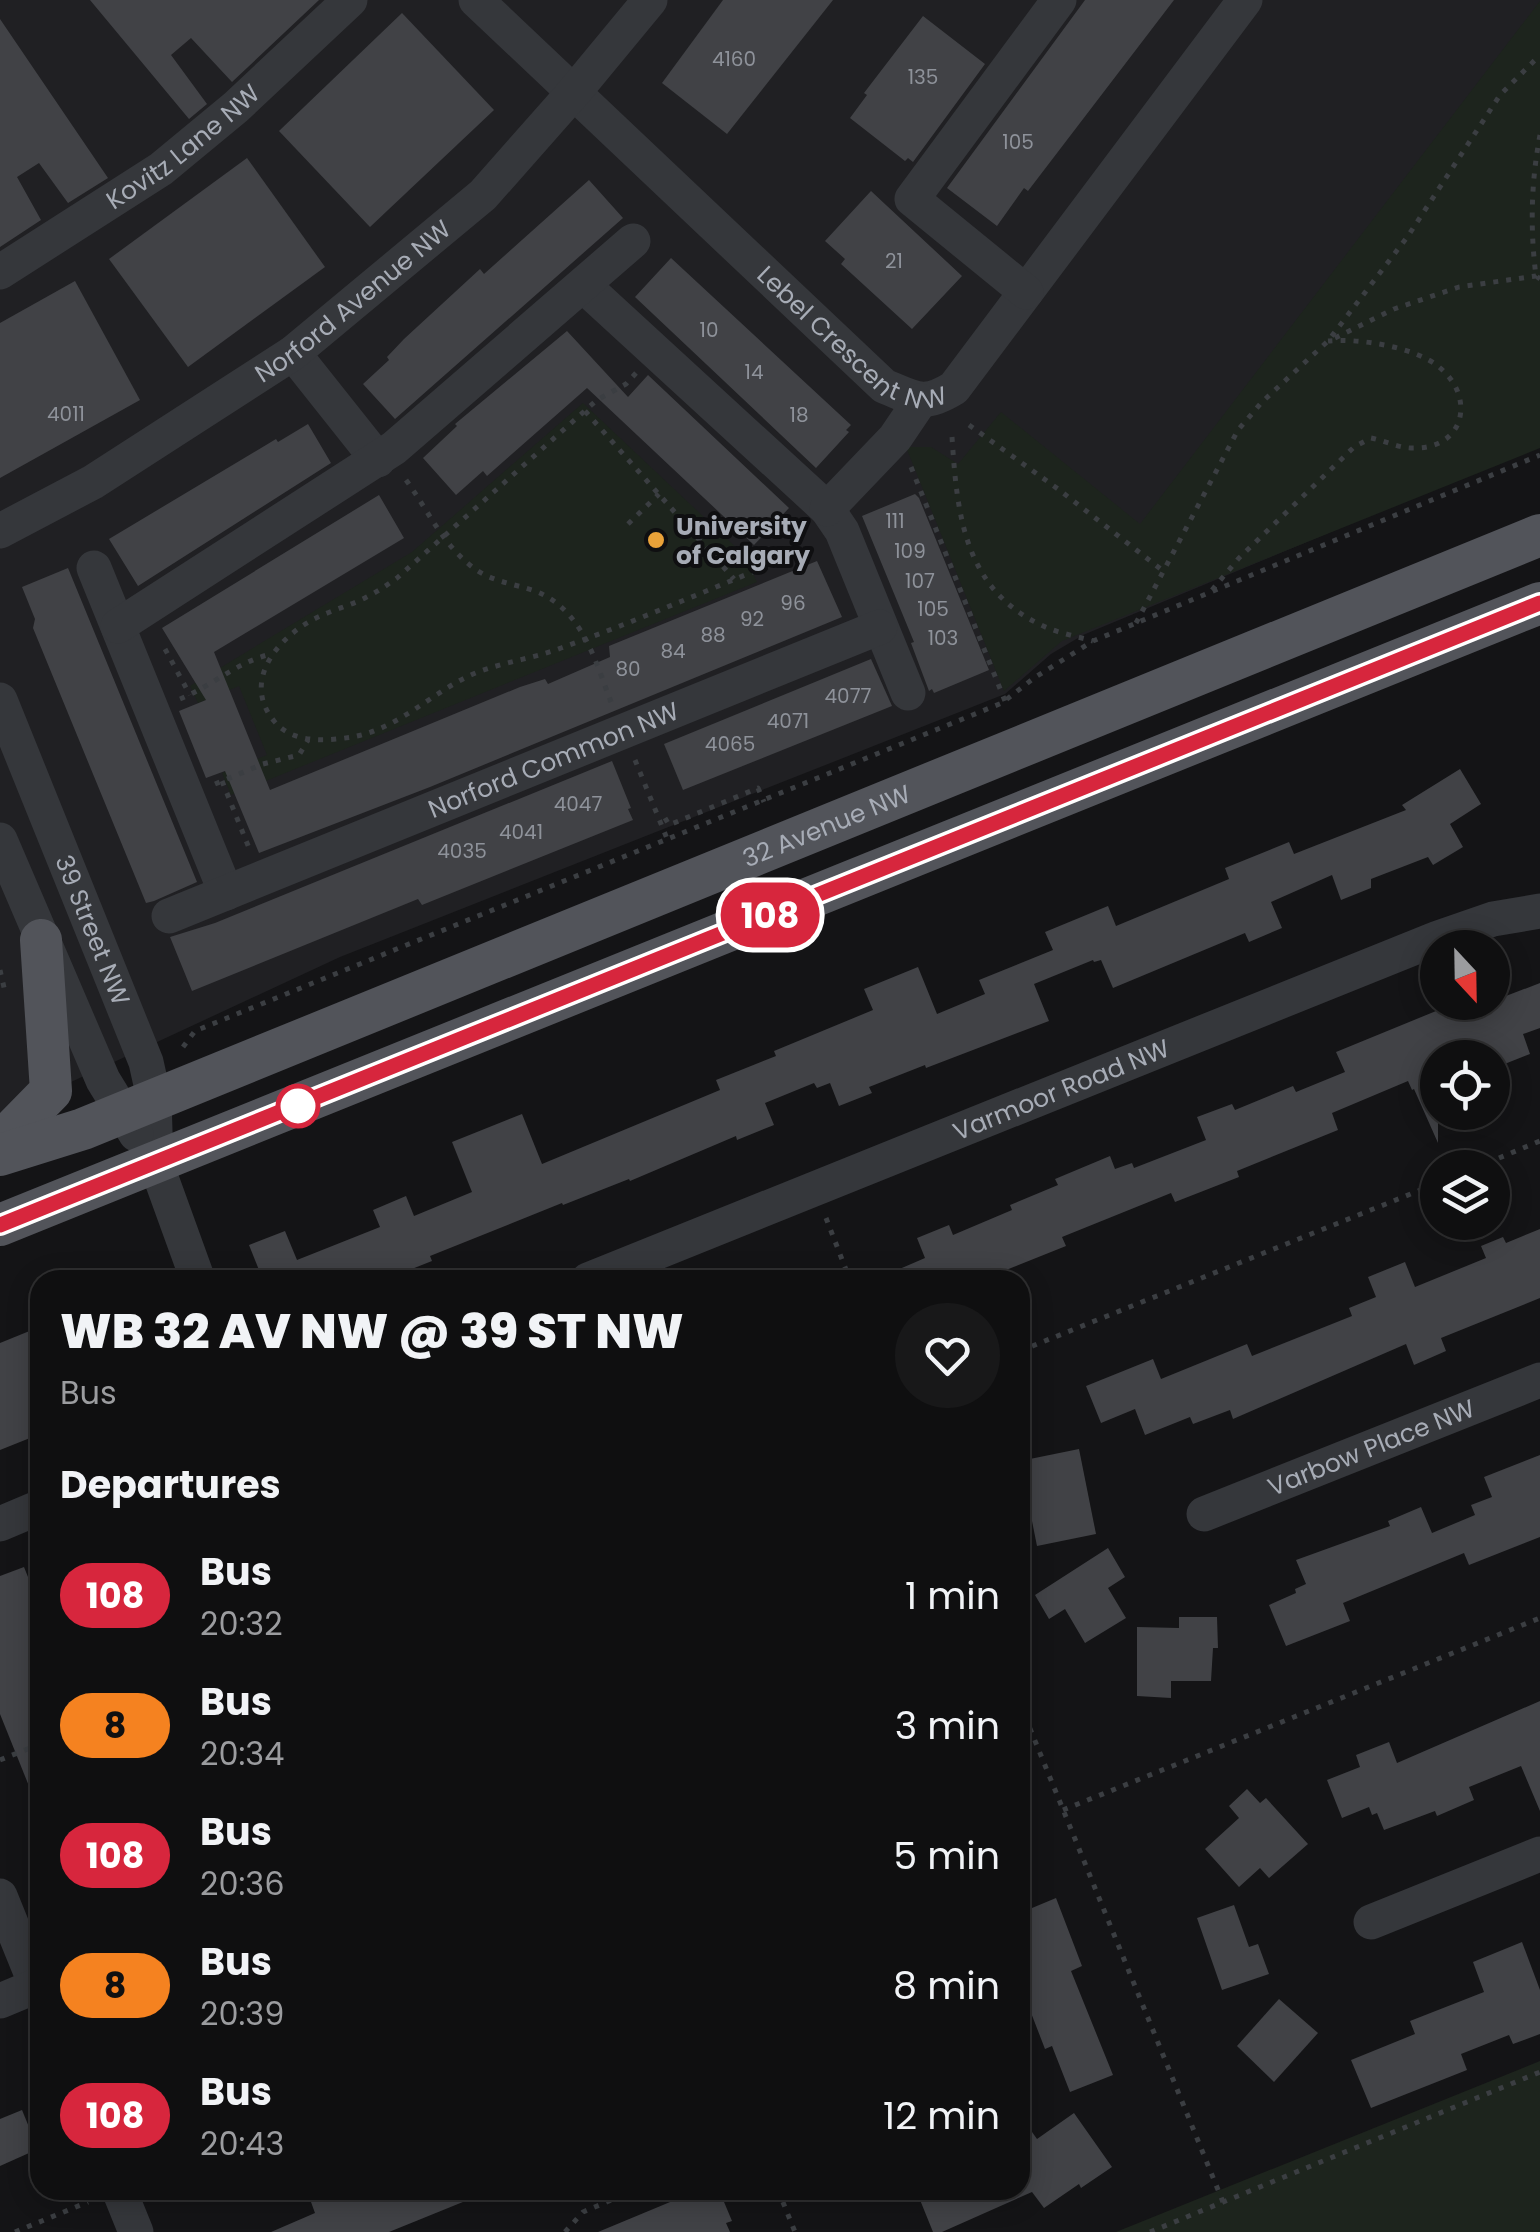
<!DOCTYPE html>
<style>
:root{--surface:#0f0f10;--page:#181819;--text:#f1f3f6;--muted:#9b9c9f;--line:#2f2f30}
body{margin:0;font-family:Poppins,sans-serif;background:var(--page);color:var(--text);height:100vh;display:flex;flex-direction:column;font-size:38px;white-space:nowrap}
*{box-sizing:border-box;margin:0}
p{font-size:32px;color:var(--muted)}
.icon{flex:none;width:55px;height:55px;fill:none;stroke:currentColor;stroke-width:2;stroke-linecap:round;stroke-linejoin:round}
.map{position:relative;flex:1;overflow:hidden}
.drawer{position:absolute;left:30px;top:1270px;width:1000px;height:930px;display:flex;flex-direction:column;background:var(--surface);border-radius:30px;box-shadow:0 5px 25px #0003,0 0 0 2px var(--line)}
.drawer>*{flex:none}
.badge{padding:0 20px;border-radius:32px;font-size:35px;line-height:65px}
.needle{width:65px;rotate:158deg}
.controls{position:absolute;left:1420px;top:930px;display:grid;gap:20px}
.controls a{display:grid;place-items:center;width:90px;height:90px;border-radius:50%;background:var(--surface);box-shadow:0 5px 25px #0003,0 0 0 2px var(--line);font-size:50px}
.map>.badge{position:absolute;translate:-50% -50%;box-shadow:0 0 0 5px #fff}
h2{padding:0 30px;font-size:38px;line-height:90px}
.round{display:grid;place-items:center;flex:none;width:105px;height:105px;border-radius:52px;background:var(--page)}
.head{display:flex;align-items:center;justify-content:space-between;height:170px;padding:0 30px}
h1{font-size:48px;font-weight:800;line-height:75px}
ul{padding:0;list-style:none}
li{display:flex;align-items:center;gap:30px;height:130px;padding:0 30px}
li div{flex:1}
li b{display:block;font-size:38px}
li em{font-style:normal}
li .badge{min-width:110px;font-weight:700;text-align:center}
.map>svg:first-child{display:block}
.built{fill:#202023}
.green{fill:#1d241d}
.building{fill:#414246}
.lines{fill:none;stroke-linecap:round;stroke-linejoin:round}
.path{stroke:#3b3e42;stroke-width:5;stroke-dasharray:5 8;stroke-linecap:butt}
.minor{stroke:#35373b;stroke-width:35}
.major{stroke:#52545a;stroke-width:42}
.line-casing{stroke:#fff;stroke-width:22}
.line{stroke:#d7263d;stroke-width:15}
.poi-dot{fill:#e9a239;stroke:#0f0f11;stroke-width:4}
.stop-dot{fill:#fff;stroke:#d7263d;stroke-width:5}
.labels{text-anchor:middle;stroke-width:8;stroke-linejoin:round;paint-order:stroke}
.number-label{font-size:20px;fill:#8e929a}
.street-label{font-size:25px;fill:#a7acb6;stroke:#0f0f11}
.poi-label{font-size:25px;font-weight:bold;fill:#a7acb6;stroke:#0f0f11;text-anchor:start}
</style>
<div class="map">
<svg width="1540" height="2232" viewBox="0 0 1540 2232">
<rect width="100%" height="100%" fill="#141416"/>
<path class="built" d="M0 0H1540V445L1083 635 1051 654 1005 694 340 957 0 1115Z"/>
<g class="green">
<path d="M1540 1V448L1062 641 1004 691 906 447H931L958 464 1001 412 1140 524Z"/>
<path d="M583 403 744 555 757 582 231 795 222 773 267 755 239 686 198 703 190 686 412 552Z"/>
<path d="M1540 2061V2232H1116Z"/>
</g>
<g class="building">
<path d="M90 0H319L232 82 191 38 171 55 207 104 189 119Z"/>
<path d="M723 0H833L727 134 662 83Z"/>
<path d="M1085 0H1174L1028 191 1024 188 997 226 947 188Z"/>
<path d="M402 13 494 110 370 227 279 131Z"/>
<path d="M923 16 985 64 913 162 908 158 905 161 850 118 867 95 864 93Z"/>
<path d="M0 19 108 178 68 203 39 163 17 177 41 220 0 247Z"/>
<path d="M247 158 325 267 188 367 109 259Z"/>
<path d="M589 180 623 218 395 419 363 384 389 360 387 357 404 339 480 269 484 274Z"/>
<path d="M871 191 962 276 912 329 841 264 845 259 825 241Z"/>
<path d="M671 258 851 425 846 430 849 432 816 468 635 297Z"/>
<path d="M75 281 140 400 0 478V323Z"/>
<path d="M567 331 628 397 648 375 789 508 754 545 587 388 487 476 483 471 456 495 423 458 457 426 455 424Z"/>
<path d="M308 424 331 463 138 586 109 539 276 439 278 442Z"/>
<path d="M915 494 919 498 989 670 934 693 932 689 929 691 911 643 914 642 862 516Z"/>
<path d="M379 495 404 538 214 652 270 790 520 687 545 679 548 684 610 657 609 646 817 561 842 617 430 787 259 853 225 771 206 778 179 711 206 700 162 628Z"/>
<path d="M68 568 197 882 154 901 146 903 33 628 35 619 22 587Z"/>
<path d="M871 659 892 706 683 790 664 744Z"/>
<path d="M612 761 631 808 628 809 633 820 422 905 418 899 192 991 170 937 215 923Z"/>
<path d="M1460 769 1481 804 1450 824 1463 847 1433 865 1428 857 1371 879V888L1341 900 1332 875 1271 902 1282 928 1249 942 1245 933 1113 988 1101 960 1094 962 1093 960 1034 984 1049 1021 926 1068 925 1065 869 1087 872 1093 839 1106 830 1083 817 1088 814 1083 765 1103 774 1125 737 1140 736 1136 630 1181 629 1179 563 1205 562 1203 430 1256 432 1261 384 1280H251L261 1275 249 1245 285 1231 297 1260 380 1227 373 1210 406 1196 414 1216 472 1192 452 1142 522 1114 542 1164 720 1090 716 1080 776 1056 774 1051 873 1010 864 989 918 967 937 1014 985 994 979 980 1053 950 1045 932 1108 906 1116 926 1229 879 1225 868 1289 842 1294 854 1406 810 1402 805Z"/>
<path d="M1540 983V1028L1523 1034 1530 1054 1492 1069V1058H1438V1143L1414 1089 1412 1090 1408 1081 1332 1113 1338 1130 1237 1171 1239 1177 1175 1202 1171 1193 1062 1237 1066 1246 981 1280H874L925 1258 917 1238 949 1225 953 1235 1012 1210 1010 1205 1058 1185 1055 1179 1110 1156 1115 1169 1132 1163 1134 1168 1206 1140 1197 1117 1232 1104 1235 1110 1293 1086 1296 1092 1345 1072 1336 1052 1458 1002H1464L1467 1011Z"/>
<path d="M1540 1229V1298L1441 1338 1446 1351 1414 1365 1406 1344 1233 1419 1230 1410 1193 1424 1190 1417 1145 1435 1135 1409 1101 1423 1086 1386 1153 1359 1161 1379 1247 1344 1252 1356 1352 1316 1349 1308 1376 1297 1368 1277 1405 1262 1415 1287 1486 1258 1481 1246 1503 1237 1506 1243Z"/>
<path d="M32 1330 40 1351V1434L0 1450V1343Z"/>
<path d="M1079 1449 1096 1534 1037 1546 1020 1461Z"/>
<path d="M1540 1455V1537L1469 1565 1464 1553 1343 1603 1350 1621 1286 1646 1269 1605 1296 1593 1295 1589 1306 1584 1296 1560 1390 1526 1388 1521 1421 1507 1432 1533 1475 1515 1471 1505 1492 1497 1484 1477Z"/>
<path d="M1108 1548 1125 1577 1108 1588 1126 1618 1085 1643 1065 1609 1049 1619 1035 1595Z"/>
<path d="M24 1567 40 1607 39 1811 0 1714V1576Z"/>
<path d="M1179 1617H1217L1218 1648H1213L1211 1681H1171V1698L1137 1696V1627L1179 1628Z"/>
<path d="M1540 1701V1811L1521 1766 1469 1787 1474 1800 1437 1816 1435 1811 1384 1830 1377 1813 1372 1815 1369 1807 1342 1818 1327 1780 1360 1767 1356 1755 1389 1742 1397 1763Z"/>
<path d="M1247 1789 1260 1803 1266 1798 1308 1844 1269 1878 1260 1868 1239 1887 1205 1849 1239 1818 1229 1806Z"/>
<path d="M1056 1898 1082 1966 1071 1971 1113 2075 1070 2092 1052 2046 1045 2049 1028 2005 1020 2008V1913Z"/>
<path d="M1234 1905 1249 1947 1258 1944 1269 1974 1222 1990 1197 1918Z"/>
<path d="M1522 1942 1540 1990V2034L1513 2044 1509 2035 1461 2054 1467 2070 1371 2108 1351 2060 1415 2034 1410 2021 1484 1992 1473 1962Z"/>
<path d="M1279 1999 1318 2033 1274 2082 1237 2046Z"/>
<path d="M22 2110 38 2149 0 2166V2119Z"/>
<path d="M1074 2113 1112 2167 1081 2188 1079 2184 1044 2208 1032 2192 942 2232H933L916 2190H1020V2115L1037 2139Z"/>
<path d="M343 2190H490V2191L389 2232H271L315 2213 311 2202Z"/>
<path d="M699 2190H719L732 2221 726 2223 730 2232H598Z"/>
</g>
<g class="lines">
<g class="path">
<path d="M1540 135C1531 182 1530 229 1536 276L1540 279"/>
<path d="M1335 338 1394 309 1459 287 1536 276 1540 272"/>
<path d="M636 373 626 384 597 400 397 578C387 585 377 592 365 598 349 606 332 610 316 618 278 637 241 681 274 721 293 744 326 741 352 737 399 729 432 692 473 674 502 662 532 659 561 648 637 621 712 588 787 558"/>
<path d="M585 411 734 579"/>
<path d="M969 425 1058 489 1162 570"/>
<path d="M952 437C957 512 963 588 1041 625 1057 633 1076 636 1093 641"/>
<path d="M911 467 1005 701"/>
<path d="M406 480C428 510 441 542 471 566 491 582 512 583 535 591 582 609 595 660 611 702"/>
<path d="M628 524 659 494"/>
<path d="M1212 590 1239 558 1354 447 1371 438C1386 441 1400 449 1416 448 1466 447 1475 396 1439 367 1415 347 1359 338 1328 341"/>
<path d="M1136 623 1238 430 1262 402 1328 341 1408 236 1500 95 1540 55"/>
<path d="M165 649 190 695"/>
<path d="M180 699C212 686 237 662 271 654"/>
<path d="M635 760 668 841"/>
<path d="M222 781 249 848"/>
<path d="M215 784 263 764 299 755 308 740"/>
<path d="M665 818 669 825 758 788 764 802"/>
<path d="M0 970 5 992"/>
<path d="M183 1047 195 1031 1002 703 1034 678 1093 641 1540 455"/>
<path d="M1475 1168 1540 1141"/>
<path d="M826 1218 850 1280"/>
<path d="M1020 1351 1438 1183"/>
<path d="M1020 1704 1223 2202"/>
<path d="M0 1760 40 1744"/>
<path d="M1063 1810 1540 1618"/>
<path d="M778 2190 795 2232"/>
<path d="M15 2232 88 2202"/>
<path d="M565 2232 583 2212 635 2190"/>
<path d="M1150 2232 1540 2072"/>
</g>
<g class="minor">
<path id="s1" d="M476 0 884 386C916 399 923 407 954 388L1245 0"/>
<path id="s2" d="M0 272 161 169 236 107 350 0"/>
<path d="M584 286 827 509 842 531 908 693"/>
<path d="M1026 292 912 199 1059 0"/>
<path d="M293 353 378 460"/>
<path d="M827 509 895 438 920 401"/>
<path id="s3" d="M0 531 93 482 293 353 483 195 574 92 650 0"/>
<path d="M94 568 226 893"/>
<path d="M118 626 394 448 633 241"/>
<path id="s4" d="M0 700 146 1062 154 1098 156 1164 198 1280"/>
<path d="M0 840 103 1080 136 1134"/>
<path id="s5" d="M169 916 880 627"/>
<path id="s6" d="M588 1280 1438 938 1493 919 1540 911"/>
<path id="s7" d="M1204 1514 1540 1380"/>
<path d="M0 1524 40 1507"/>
<path d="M0 1896 40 1995"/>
<path d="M1371 1922 1540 1854"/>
<path d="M0 2001 36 1986"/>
<path d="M119 2190 136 2232"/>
</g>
<g class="major">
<path d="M0 1143 51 1091 41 940"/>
<path id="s8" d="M0 1155 83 1129 1540 535"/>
<path d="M0 1225 1540 603"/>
</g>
</g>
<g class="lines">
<defs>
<path id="line" d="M0 1225 1540 603"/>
</defs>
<use href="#line" class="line-casing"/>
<use href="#line" class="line"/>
</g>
<circle class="poi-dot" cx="656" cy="540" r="10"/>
<circle class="stop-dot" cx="298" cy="1106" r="20"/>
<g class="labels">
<g class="number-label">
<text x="734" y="66">4160</text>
<text x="923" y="84">135</text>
<text x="1018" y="149">105</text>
<text x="894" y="268">21</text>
<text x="709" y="337">10</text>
<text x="754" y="379">14</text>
<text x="66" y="421">4011</text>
<text x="799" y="422">18</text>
<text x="895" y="528">111</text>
<text x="910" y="558">109</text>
<text x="920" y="588">107</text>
<text x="793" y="610">96</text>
<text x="933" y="616">105</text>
<text x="752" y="626">92</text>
<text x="713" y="642">88</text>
<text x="943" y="645">103</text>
<text x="673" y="658">84</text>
<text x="628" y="676">80</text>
<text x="848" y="703">4077</text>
<text x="788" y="728">4071</text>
<text x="730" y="751">4065</text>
<text x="578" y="811">4047</text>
<text x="521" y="839">4041</text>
<text x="462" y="858">4035</text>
</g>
<g class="street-label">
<text dy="9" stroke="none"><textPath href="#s2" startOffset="222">Kovitz Lane NW</textPath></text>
<text dy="9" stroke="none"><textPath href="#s3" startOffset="422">Norford Avenue NW</textPath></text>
<text dy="9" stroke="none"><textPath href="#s1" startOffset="510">Lebel Crescent NW</textPath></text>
<text dy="9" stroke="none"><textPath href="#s5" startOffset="415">Norford Common NW</textPath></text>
<text dy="9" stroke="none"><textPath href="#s8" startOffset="890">32 Avenue NW</textPath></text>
<text dy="9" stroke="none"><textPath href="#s4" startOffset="248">39 Street NW</textPath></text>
<text dy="9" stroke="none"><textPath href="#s6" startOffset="510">Varmoor Road NW</textPath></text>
<text dy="9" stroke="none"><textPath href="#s7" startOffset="180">Varbow Place NW</textPath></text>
</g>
<g class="poi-label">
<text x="676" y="535">University<tspan x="676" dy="29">of Calgary</tspan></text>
</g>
</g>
</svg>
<div class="controls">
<a><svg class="needle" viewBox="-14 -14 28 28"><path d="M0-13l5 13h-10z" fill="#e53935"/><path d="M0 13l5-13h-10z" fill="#9b9c9f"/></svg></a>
<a><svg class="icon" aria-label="locate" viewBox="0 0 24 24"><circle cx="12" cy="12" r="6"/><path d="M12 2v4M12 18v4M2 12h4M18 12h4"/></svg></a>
<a><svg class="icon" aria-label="layers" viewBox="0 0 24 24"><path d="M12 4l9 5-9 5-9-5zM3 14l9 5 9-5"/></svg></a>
</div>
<b class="badge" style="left:770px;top:915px;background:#d7263d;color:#fff">108</b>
<section class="drawer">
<div class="head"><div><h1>WB 32 AV NW @ 39 ST NW</h1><p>Bus</p></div><a class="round"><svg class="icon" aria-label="heart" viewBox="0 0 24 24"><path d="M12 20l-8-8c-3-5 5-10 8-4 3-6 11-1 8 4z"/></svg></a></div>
<h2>Departures</h2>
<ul>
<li><span class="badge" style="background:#d7263d;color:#fff">108</span><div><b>Bus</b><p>20:32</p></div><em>1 min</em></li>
<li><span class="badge" style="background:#f58220;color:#111">8</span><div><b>Bus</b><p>20:34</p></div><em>3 min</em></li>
<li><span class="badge" style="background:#d7263d;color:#fff">108</span><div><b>Bus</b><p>20:36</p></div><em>5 min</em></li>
<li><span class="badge" style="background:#f58220;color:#111">8</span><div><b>Bus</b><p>20:39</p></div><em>8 min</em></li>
<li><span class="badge" style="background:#d7263d;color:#fff">108</span><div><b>Bus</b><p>20:43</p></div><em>12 min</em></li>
</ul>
</section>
</div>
